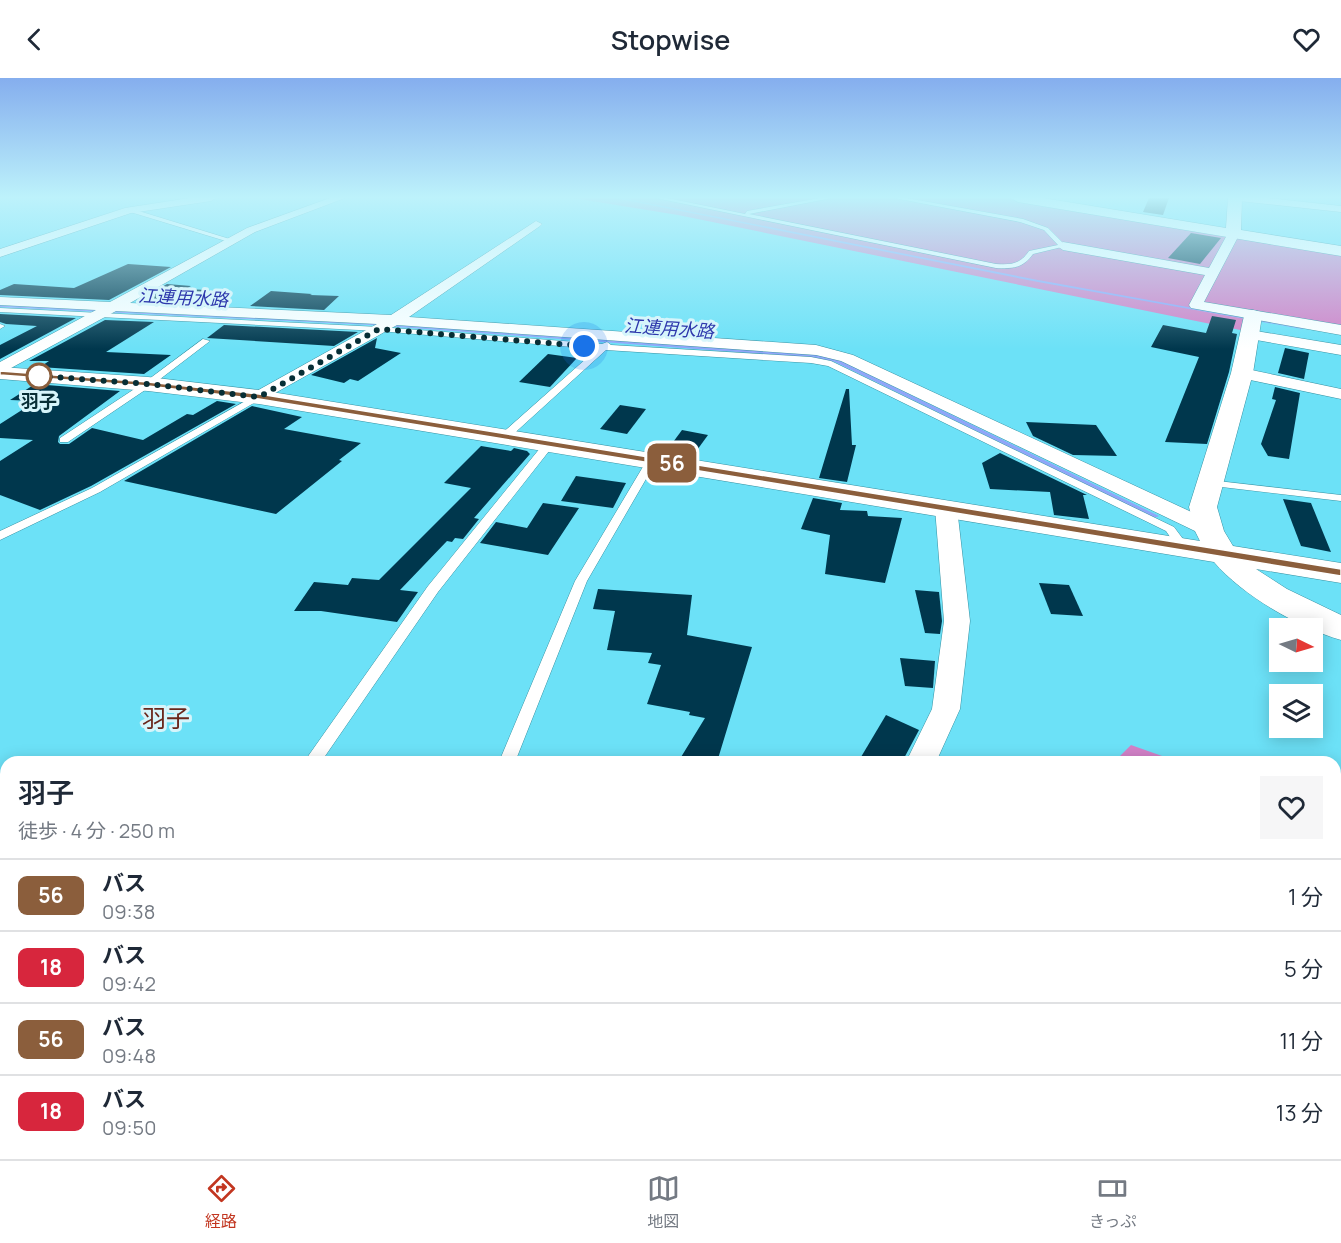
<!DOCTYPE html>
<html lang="ja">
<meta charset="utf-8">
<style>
:root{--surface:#fff;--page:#f6f6f7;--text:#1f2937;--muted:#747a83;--line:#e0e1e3;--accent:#c23620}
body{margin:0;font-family:Manrope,"Noto Sans JP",sans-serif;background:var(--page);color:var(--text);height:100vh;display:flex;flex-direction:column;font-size:22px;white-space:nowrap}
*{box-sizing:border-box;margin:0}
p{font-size:20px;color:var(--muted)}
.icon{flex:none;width:33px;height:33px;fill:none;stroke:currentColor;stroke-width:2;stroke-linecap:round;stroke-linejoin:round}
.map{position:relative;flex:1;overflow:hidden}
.side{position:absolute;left:0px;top:678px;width:1341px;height:404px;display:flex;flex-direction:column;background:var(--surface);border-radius:18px 18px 0 0;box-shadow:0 3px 15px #0003}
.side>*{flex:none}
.badge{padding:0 12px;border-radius:9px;font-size:21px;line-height:39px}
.needle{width:39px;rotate:95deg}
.buttons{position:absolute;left:1269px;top:540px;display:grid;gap:12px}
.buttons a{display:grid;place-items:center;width:54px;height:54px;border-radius:0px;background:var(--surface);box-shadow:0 3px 15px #0003;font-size:30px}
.you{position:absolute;width:30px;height:30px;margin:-15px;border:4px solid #fff;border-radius:50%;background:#1a73e8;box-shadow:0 0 0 9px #1a73e833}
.map>.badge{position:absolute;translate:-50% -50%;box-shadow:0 0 0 3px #fff}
.round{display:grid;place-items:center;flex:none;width:63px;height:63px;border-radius:0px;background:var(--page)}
.overview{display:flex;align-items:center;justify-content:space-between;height:102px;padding:0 18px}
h1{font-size:28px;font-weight:600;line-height:45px}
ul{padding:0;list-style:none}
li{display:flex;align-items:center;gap:18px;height:72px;padding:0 18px;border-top:2px solid var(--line)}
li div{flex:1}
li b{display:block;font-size:22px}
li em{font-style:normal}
li .badge{min-width:66px;font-weight:700;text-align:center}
header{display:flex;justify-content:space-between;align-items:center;height:78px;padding:0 18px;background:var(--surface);font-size:27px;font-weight:600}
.dock{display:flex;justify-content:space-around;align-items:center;height:84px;border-top:2px solid var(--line);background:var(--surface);font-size:16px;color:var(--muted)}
.dock a{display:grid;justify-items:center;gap:3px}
.dock .selected{color:var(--accent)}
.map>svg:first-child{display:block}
.green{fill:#d281c7}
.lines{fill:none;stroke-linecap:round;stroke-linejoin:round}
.stream{fill:#90a6f8;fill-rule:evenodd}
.building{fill:#00374d}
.lane-casing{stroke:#3791a2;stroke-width:1}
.street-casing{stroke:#3791a2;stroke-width:1}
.secondary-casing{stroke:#3791a2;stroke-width:1}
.lane{fill:#fff;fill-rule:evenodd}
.street{fill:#fff;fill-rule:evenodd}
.secondary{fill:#fff;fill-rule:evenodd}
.line{fill:#8b5e3c;stroke:#fff;stroke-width:1.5}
.walk{stroke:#072e35;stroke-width:6;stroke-dasharray:0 10.8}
.stop-dot{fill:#fff;stroke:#8b5e3c;stroke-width:3}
.labels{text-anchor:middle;stroke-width:6;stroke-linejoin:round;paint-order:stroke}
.far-water-label{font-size:18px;font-style:italic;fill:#2e38ac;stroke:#d6f5fb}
.far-stop-label{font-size:18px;font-weight:bold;fill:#072e35;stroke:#d6f5fb}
.quarter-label{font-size:24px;fill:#6a261b;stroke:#d6f5fb}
</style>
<header><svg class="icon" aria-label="back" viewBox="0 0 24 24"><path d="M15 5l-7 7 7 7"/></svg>Stopwise<svg class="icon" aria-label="heart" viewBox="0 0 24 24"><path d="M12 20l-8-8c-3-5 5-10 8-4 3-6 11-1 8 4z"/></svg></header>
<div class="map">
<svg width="1341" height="1081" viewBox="0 0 1341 1081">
<rect width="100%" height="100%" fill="#6ce1f7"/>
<g class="green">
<path d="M573 120H1018L1341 173V252L1253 238 1250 254 678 137Z"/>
<path d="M1131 667 1179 684H1114Z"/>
<path d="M1335 770 1341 774V1081H837L836 1076H1335Z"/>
</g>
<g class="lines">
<g class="stream">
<path d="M615 120H622L1038 202 1304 250 1302 251 1038 204Z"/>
<path d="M0 227 371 245 818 276 839 282 1159 438 1157 439H1153L835 284 818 280 371 247 0 229Z"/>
</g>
</g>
<g class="building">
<path d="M1149 120H1169L1163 137 1143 134Z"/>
<path d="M1191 155 1221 160 1200 186 1168 180Z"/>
<path d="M128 186 171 189 109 222 0 217V212L14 206 74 210Z"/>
<path d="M167 206 191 208 186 211 207 212 185 225 138 223Z"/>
<path d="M271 213 312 216 310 217 339 218 324 232 250 228Z"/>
<path d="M0 236 76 240 0 281V267L37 248 6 246 0 244Z"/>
<path d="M1212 238 1236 242 1232 255 1237 256 1229 294 1207 366 1165 364 1199 279 1151 269 1163 247 1206 255Z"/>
<path d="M105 242 154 244 106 274 171 277 144 296 40 289 49 283H29Z"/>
<path d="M224 247 358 254 334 268 207 260Z"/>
<path d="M377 260 375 270 401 275 358 303 350 301 344 305 311 297Z"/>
<path d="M1285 270 1309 275 1304 301 1278 295Z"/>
<path d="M548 276 577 280 550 309 519 304Z"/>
<path d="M35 306 120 313 59 358 58 364 60 366H69L92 350 143 362 187 336 193 337 217 323 236 326 91 408 40 432 0 417V383L33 362 0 360V346L36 323 10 322Z"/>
<path d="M1275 309 1300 315 1289 381 1268 378 1261 366 1276 322 1272 321Z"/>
<path d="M846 311H849L852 367H856L847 404 819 400Z"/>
<path d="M620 327 646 331 627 356 600 351Z"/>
<path d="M252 328 302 339 284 351 361 365 339 382 342 383 276 436 124 403Z"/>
<path d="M1026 344 1096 347 1117 378 1073 377 1033 358Z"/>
<path d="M682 352 708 357 692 379 665 375Z"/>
<path d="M481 368 511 373 514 370 527 373 530 376 474 440 479 441 463 461 455 460 452 464 447 463 400 512 418 514 397 544 321 533H294L314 504 348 507 352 500 379 502 471 410 444 405Z"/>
<path d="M1000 375 1087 417H1083L1089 441 1054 437 1050 414 990 411 982 385Z"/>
<path d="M576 398 626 405 613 430 561 423Z"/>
<path d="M813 420 842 425 840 432 867 433 868 438 902 440 885 505 825 496 830 457 801 451Z"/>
<path d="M1283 421 1311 425 1331 474 1301 468Z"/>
<path d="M543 425 579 430 548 477 480 465 496 444 527 450Z"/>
<path d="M1039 505 1069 507 1083 538 1051 536Z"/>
<path d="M598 511 692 517 687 557 752 569 717 684H678L705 640 689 637 690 634 647 626 661 587 648 585 652 575 607 572 615 533 593 531Z"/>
<path d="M915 512 939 514 942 543 940 556 925 555Z"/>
<path d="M900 580 935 583 933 610 905 608Z"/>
<path d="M886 637 919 652 902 684H858Z"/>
</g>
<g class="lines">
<defs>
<g id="lane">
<path d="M656 120H667L745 136 747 133 820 120H832L749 136 996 186C1012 187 1020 186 1029 173L1058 167 1044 152 1020 144 894 120H906L1023 141 1048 150 1066 168 1033 176C1023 190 1013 191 996 190Z"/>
<path d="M129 130 233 162 234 163 229 164 127 133Z"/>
<path d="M0 230 379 249 602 266 607 264 611 267 811 279 831 283 1174 449 1189 469 1183 473 1179 472 1166 453 828 288 811 285 606 272 508 361 504 362 499 359 500 357 597 271 379 253 0 234Z"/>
<path d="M0 246 5 248 0 251Z"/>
<path d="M203 261 210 263 151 308 68 364H60V360L145 304Z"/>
<path d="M256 317 264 319 100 414 0 462V453L92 410Z"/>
<path d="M549 363 553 364V368L438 514 321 684H304L428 508 545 364Z"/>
<path d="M652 379 657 382 587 503 515 684H499L575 503 647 382Z"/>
<path d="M1209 402 1341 417V423L1205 407V403Z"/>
</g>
<g id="street">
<path d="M190 120H216L211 123 131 135 0 179V171L125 130Z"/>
<path d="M330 120H345L255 154 130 225 391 237 536 143 542 146 540 148 409 239 816 267 853 277 1213 444 1216 449 1213 454 1205 456 1197 454 841 283 816 277 397 247 259 324 253 323 250 319 253 315 377 246 116 233 0 296V284L96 232 0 227V219L110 224 247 150Z"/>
<path d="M1234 120H1268L1341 128V134L1239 123Z"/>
<path d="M1233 154 1239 157 1204 224 1341 247V257L1191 230 1189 227 1205 197 1063 172 1057 168 1063 164 1209 190 1227 157Z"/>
<path d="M1250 252 1341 267V277L1245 260 1242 257 1245 254Z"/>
<path d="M1242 290 1341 311V321L1236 299 1234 295 1236 291Z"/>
<path d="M946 424 954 425 957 430 970 543 960 631 936 684H906L932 631 944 543 935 430 938 425Z"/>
<path d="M0 759 6 760V790L0 789Z"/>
<path d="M22 1076H66L67 1081H21Z"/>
<path d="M684 1076H730L728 1081H681Z"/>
</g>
<g id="secondary">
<path d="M1011 120H1043L1226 150 1228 120H1242L1241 152 1341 168V178L1018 124Z"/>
<path d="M1253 232 1260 234 1262 238 1253 295 1217 429 1224 453 1233 468 1341 485V505L1256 491 1287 511 1341 537V562C1299 550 1242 517 1214 484L259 326 148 313 0 301V289L148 299 259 312 1200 463 1195 453 1189 429 1231 295 1244 238 1246 234Z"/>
</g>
</defs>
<use href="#lane" class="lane-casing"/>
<use href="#street" class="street-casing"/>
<use href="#secondary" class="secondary-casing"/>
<use href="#lane" class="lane"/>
<use href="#street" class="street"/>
<use href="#secondary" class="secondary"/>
</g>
<linearGradient id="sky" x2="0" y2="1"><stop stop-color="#85aeee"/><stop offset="0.44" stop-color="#bdf2fb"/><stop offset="1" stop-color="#bdf2fb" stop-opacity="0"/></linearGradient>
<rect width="1341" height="271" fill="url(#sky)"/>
<path class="line" d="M0 293 148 304 259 316 1341 491V498L259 321 148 308 0 297Z"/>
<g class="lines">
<path class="walk" d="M39 298 148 306 259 319 379 251 584 268"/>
</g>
<circle class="stop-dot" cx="39" cy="298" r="12"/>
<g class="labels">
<g class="far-water-label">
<text transform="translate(183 220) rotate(3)" y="6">江連用水路</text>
<text transform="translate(669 251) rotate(4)" y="6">江連用水路</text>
</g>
<g class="far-stop-label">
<text x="39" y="330">羽子</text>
</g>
<g class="quarter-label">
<text x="166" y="649">羽子</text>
</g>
</g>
</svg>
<div class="buttons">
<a><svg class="needle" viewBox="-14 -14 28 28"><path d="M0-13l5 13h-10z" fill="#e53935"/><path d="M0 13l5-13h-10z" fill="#747a83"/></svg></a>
<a><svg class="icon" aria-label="layers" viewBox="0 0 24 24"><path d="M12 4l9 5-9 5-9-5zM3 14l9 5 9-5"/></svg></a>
</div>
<div class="you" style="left:584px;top:268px"></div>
<b class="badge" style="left:672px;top:385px;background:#8b5e3c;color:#fff">56</b>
<section class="side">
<div class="overview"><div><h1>羽子</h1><p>徒歩 · 4 分 · 250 m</p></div><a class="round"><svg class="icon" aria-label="heart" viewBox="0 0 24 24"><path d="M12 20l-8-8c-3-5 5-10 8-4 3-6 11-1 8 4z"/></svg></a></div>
<ul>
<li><span class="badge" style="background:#8b5e3c;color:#fff">56</span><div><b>バス</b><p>09:38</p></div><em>1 分</em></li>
<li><span class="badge" style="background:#d7263d;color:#fff">18</span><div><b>バス</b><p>09:42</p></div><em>5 分</em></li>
<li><span class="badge" style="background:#8b5e3c;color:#fff">56</span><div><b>バス</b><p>09:48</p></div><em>11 分</em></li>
<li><span class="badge" style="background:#d7263d;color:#fff">18</span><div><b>バス</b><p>09:50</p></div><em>13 分</em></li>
</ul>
</section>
</div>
<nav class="dock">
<a class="selected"><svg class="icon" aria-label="directions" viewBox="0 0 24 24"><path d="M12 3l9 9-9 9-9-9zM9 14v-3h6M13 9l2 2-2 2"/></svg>経路</a>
<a><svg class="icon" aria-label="map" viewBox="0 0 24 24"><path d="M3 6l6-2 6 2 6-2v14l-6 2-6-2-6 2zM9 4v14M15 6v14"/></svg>地図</a>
<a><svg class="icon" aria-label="tickets" viewBox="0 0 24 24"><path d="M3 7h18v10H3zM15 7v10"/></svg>きっぷ</a>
</nav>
